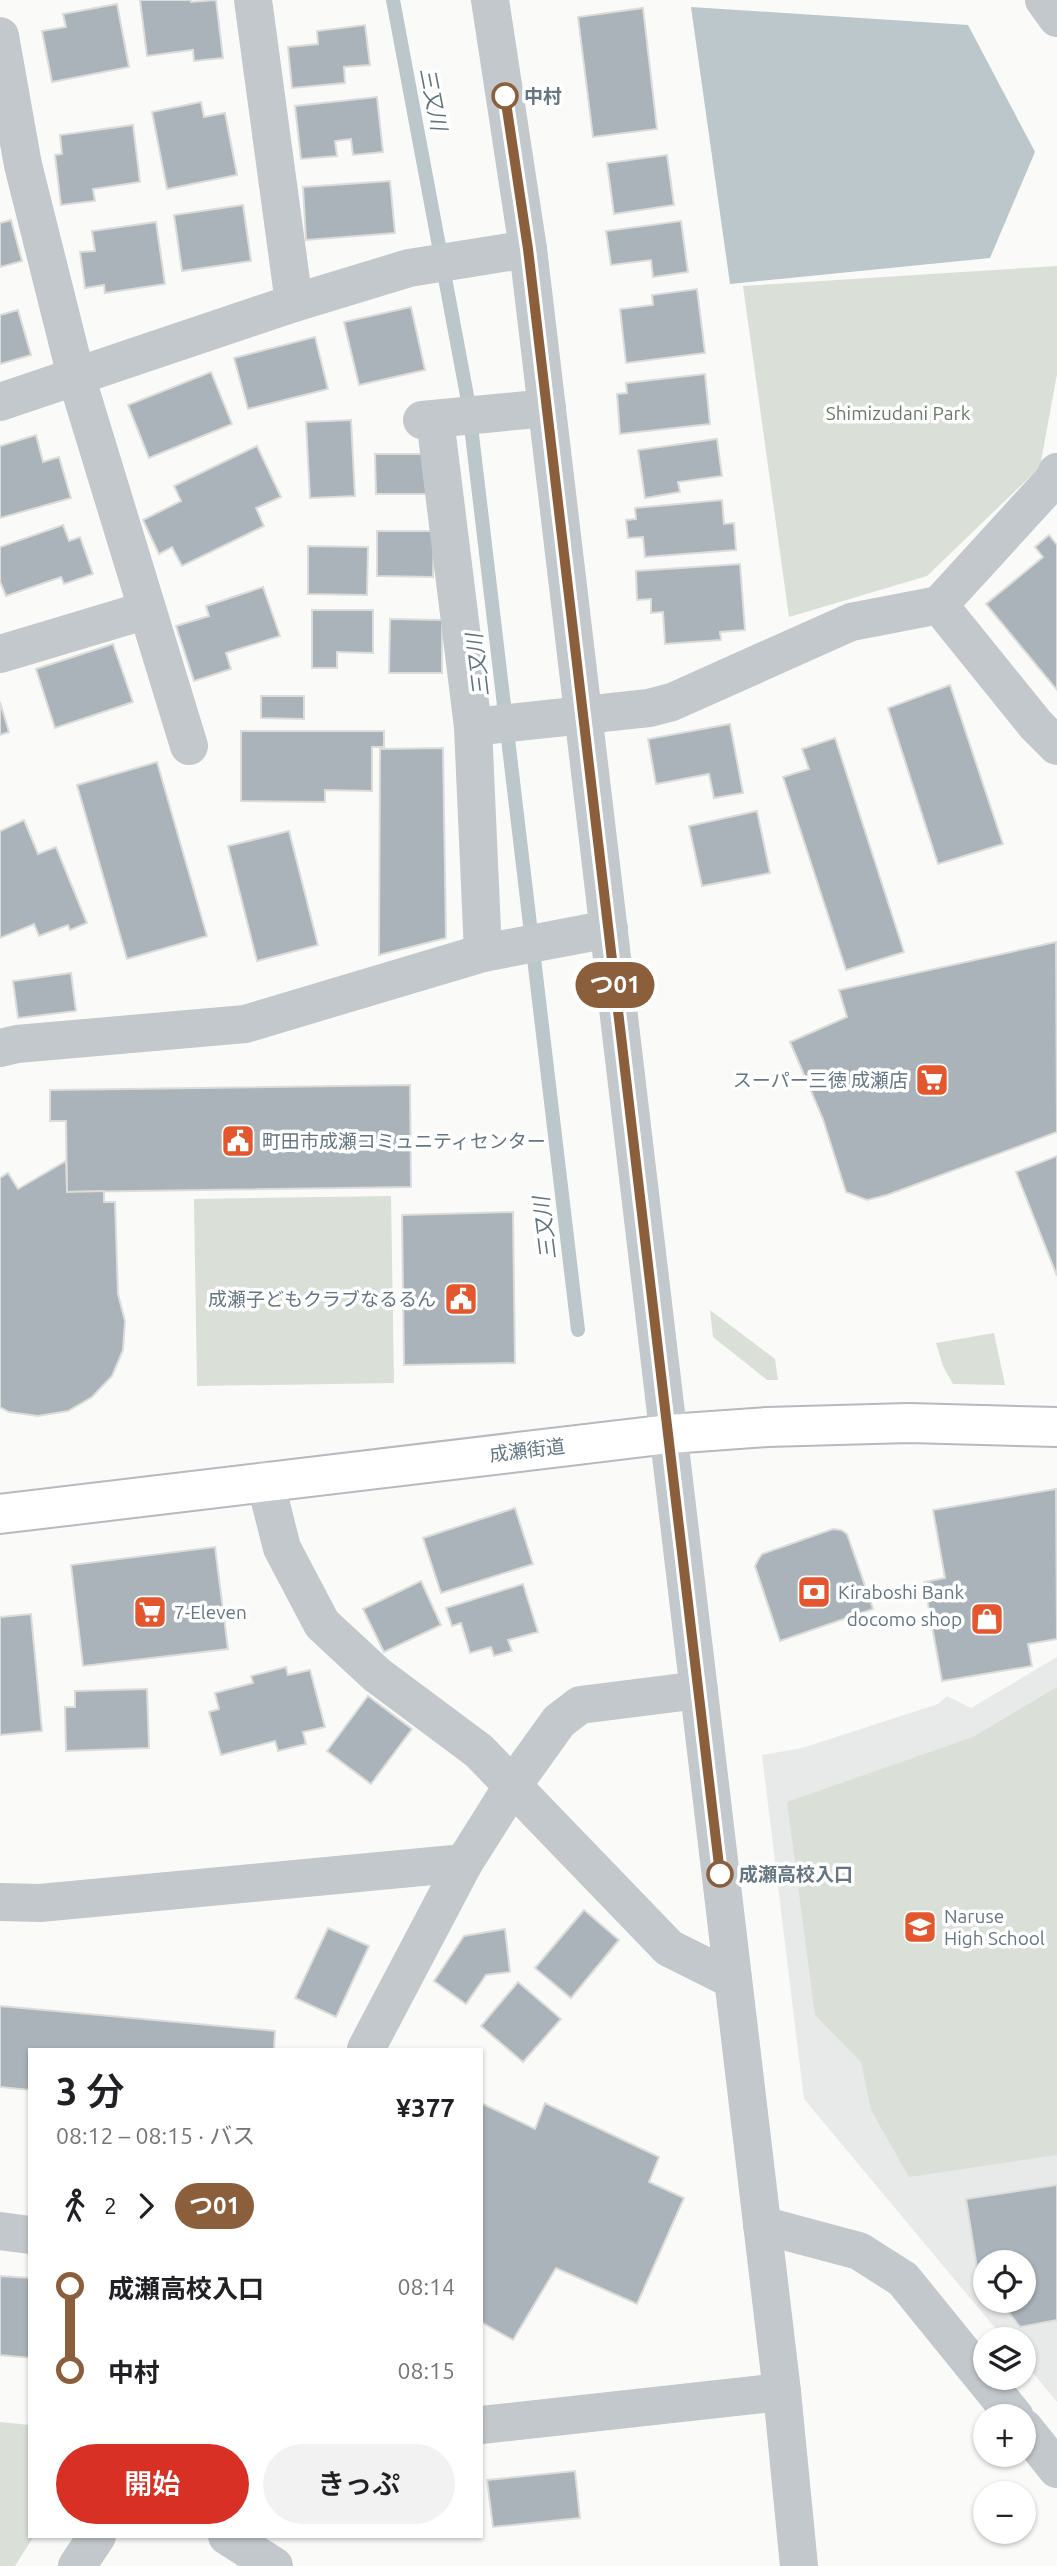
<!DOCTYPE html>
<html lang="ja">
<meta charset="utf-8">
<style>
:root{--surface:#fff;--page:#f2f2f2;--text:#202124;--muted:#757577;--accent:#d93025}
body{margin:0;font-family:Ubuntu,"Noto Sans JP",sans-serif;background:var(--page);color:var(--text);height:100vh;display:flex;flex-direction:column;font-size:26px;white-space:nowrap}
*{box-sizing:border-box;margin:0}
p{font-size:23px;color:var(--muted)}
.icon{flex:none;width:38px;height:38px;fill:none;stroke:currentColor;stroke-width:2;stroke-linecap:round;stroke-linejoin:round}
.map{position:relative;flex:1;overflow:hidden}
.sheet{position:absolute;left:28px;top:2048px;width:455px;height:490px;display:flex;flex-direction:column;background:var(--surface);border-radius:0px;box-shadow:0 2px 5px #0004}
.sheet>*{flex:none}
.badge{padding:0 14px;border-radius:23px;font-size:24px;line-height:46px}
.controls{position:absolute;left:973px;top:2250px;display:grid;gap:14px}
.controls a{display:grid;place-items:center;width:63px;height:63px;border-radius:50%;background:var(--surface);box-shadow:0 2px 5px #0004;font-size:35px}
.map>.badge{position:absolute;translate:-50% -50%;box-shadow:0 0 0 4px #fff}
.legs{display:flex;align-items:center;gap:10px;height:77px;padding:0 28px;font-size:23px}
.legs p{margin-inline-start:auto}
.head{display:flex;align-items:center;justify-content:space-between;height:119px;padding:0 28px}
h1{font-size:38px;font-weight:600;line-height:52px}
.button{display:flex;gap:14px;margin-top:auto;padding:14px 28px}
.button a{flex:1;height:80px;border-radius:42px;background:var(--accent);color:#fff;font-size:28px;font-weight:600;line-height:80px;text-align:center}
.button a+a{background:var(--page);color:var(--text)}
ul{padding:0 28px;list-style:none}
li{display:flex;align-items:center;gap:24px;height:84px;font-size:26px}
li i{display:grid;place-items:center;width:10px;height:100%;margin:0 9px;background:currentColor}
li i::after{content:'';width:18px;height:18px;margin:-9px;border:5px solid;border-radius:50%;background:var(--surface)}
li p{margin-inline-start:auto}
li:first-child i{background:linear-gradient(#0000 50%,currentColor 0)}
li:last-child i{background:linear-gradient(currentColor 50%,#0000 0)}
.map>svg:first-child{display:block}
.built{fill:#e8e9e9;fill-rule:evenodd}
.green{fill:#dadfd7}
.water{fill:#bbc7cb}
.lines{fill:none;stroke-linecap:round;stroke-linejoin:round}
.stream{stroke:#bbc7cb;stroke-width:14}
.building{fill:#aab3b9;stroke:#dcdcda;stroke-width:2}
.major-casing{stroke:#b5babe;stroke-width:42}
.minor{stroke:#c3c8cc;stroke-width:38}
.major{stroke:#fff;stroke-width:38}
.line-1-casing{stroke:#fff;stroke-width:16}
.line-1{stroke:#8b5e3c;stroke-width:10}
.stop-1-dot{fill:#fff;stroke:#8b5e3c;stroke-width:3.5}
.labels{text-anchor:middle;stroke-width:7;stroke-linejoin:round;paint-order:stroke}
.stop-label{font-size:19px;font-weight:bold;fill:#657683;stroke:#fff;text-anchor:start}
.park-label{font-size:19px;fill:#687a64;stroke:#fff}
.poi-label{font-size:19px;fill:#657683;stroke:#fff;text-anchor:start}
.street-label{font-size:19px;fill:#657683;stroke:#fff}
.water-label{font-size:21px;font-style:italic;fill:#60757c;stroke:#fff}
</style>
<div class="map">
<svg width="1057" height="2566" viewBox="0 0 1057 2566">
<rect width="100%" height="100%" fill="#fafaf8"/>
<path class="built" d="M1057 1657V2402L1024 2362V2340H1005L804 2099 762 1755 802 1748 938 1704 947 1696 971 1708ZM985 2263H1024V2301H985Z"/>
<g class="green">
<path d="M1057 266V374L1040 467 927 576 789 617 743 286Z"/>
<path d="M391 1196 394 1383 197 1386 194 1199Z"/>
<path d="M710 1310 775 1359 778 1380H767L713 1337Z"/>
<path d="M994 1333 1005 1385 953 1384 943 1366 936 1343Z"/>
<path d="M1057 1687V2155L909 2177 871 2110 861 2062 815 2015 787 1802 973 1737Z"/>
<path d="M0 2422 30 2425V2536H34L15 2566H0Z"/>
</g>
<path class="water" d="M691 7 968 25 1035 152 990 258 730 284Z"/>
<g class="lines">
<path class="stream" d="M393 0 468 401 578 1330"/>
</g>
<g class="building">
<path d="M140 0H191V2L216 0 223 58 194 61 193 50 147 56Z"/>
<path d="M117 4 129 67 52 82 42 31 66 27 63 14Z"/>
<path d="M643 8 657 129 593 137 578 17Z"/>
<path d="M365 25 370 65 344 67 345 83 292 88 288 47 318 44 317 31Z"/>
<path d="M377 97 383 152 353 155 351 139 335 141 337 156 301 159 295 106Z"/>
<path d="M201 102 204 117 225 113 237 175 167 189 152 112Z"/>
<path d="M133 125 140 182 93 189 95 201 61 205 55 155 62 154 60 135Z"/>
<path d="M667 155 674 205 614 214 607 163Z"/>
<path d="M390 181 395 233 306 240 303 187Z"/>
<path d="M243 205 251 261 182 271 174 215Z"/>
<path d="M11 220 22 261 0 267V223Z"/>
<path d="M681 221 688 272 653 277 651 260 611 265 606 231Z"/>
<path d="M156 222 165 284 105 293 104 285 85 288 80 252 95 251 92 231Z"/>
<path d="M697 289 705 353 626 363 620 309 653 305 652 295Z"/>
<path d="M411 307 425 370 359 385 344 322Z"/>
<path d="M18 310 31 355 0 364V315Z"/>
<path d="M315 337 328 389 248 409 234 358Z"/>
<path d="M211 372 232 424 149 458 128 405Z"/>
<path d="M705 374 710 424 620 434 617 394 627 393 626 383Z"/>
<path d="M351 420 355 496 310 498 306 422Z"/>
<path d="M36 435 43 462 59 457 71 498 0 518V446Z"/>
<path d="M717 439 722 476 678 482 680 492 645 498 638 450Z"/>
<path d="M257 446 281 497 256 508 264 526 182 566 172 547 159 554 143 520 181 501 174 486Z"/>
<path d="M375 454H430L431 494H376Z"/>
<path d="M722 500 724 524 734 523 736 550 645 557 643 537 628 538 626 520 636 519 635 508Z"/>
<path d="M63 525 69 541 80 537 93 574 64 584 61 577 6 596 0 581V547Z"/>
<path d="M377 531H434L433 577 377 576Z"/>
<path d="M1049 535 1057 545V690L986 604 1043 557 1035 547Z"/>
<path d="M308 546 368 547 367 595 308 594Z"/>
<path d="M740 564 745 630 720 632 721 640 665 644 663 612 651 613V599L637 600 636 571Z"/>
<path d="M263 587 280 636 226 653 231 669 194 681 176 626 209 616 206 606Z"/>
<path d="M312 610H373V653L337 652V668H312Z"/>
<path d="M390 619 442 620V673H389Z"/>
<path d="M113 644 133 702 55 728 36 669Z"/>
<path d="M950 685 1003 844 938 864 888 708Z"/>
<path d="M261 696H304V719L261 718Z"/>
<path d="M0 702 9 732 0 735Z"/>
<path d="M730 724 743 793 714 798 709 774 656 784 648 739Z"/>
<path d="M241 731H384V747H372V791L325 790V802L241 801Z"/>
<path d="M835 738 904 952 846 970 783 777 809 769 802 749Z"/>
<path d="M443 748 446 938 379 955 380 749Z"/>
<path d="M157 762 207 936 127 959 77 785Z"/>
<path d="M757 811 770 873 702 886 689 826Z"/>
<path d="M24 820 38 854 56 847 87 923 70 930 68 925 39 936 34 924 0 938V831Z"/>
<path d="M289 831 318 945 257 961 228 846Z"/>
<path d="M1056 942 1057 1132 887 1195 867 1200 846 1192 823 1119 790 1042 847 1017 839 990Z"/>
<path d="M71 973 76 1011 18 1018 13 981Z"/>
<path d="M410 1085 411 1187 67 1192 66 1121H50V1090Z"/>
<path d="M1057 1156V1276L1016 1172Z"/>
<path d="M66 1161 67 1192 104 1191V1202H115L118 1294 125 1321 123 1350 112 1376 92 1397 68 1411 38 1416 9 1412 0 1407V1178L8 1173 18 1189Z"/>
<path d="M513 1212 515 1363 404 1365 402 1215Z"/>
<path d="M1056 1489 1057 1639 1028 1644 1032 1666 942 1681 924 1582 945 1578 933 1510Z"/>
<path d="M515 1508 533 1564 441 1593 423 1538Z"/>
<path d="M833 1529 841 1530 847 1534 873 1609 780 1641 755 1566 758 1560 762 1554Z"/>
<path d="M215 1547 228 1649 83 1666 71 1565Z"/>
<path d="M421 1581 441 1625 384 1652 363 1609Z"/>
<path d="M523 1584 538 1632 508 1640 512 1651 494 1656 491 1647 470 1653 461 1623 452 1626 446 1608Z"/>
<path d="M31 1614 42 1731 0 1735V1617Z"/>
<path d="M286 1667 288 1675 310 1670 325 1727 303 1732 306 1744 278 1751 275 1741 221 1755 209 1712 219 1709 215 1693 253 1683 251 1676Z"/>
<path d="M147 1689 149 1748 66 1751 65 1707H75V1691Z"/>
<path d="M368 1696 412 1729 371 1784 327 1751Z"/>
<path d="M584 1910 619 1940 571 1998 535 1968Z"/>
<path d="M328 1928 369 1946 336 2017 295 1998Z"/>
<path d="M505 1929 510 1972 486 1975 466 2004 434 1981 464 1936Z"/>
<path d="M518 1982 561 2019 523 2062 481 2026Z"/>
<path d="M0 2006 275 2031 274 2049H30V2090L0 2087Z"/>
<path d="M481 2103 535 2129 545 2103 659 2157 649 2182 684 2198 637 2304 556 2268 513 2340 481 2322Z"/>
<path d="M1057 2185V2320L1020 2327 1000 2301H1024V2263H985V2283L978 2274 966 2199Z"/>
<path d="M0 2276 30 2278V2358L0 2355Z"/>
<path d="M575 2471 580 2518 493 2527 487 2480Z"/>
</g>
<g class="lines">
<defs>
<path id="major" d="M0 1514 669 1434 767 1427 909 1423 1057 1427"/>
</defs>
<use href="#major" class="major-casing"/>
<g class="minor">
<path d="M253 0 294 303"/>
<path d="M490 0 528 249 782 2392 799 2566"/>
<path d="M1044 0 1057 18"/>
<path d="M0 36 23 165 76 376 189 746"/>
<path d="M0 402 294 303 409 268 528 249"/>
<path d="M435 419 473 727"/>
<path d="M422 420 547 408"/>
<path d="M939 605 1036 725 1057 746"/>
<path d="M0 654 147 610"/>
<path d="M483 953 473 727 649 708 672 702 851 622 939 605 1055 478 1057 472"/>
<path d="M0 1048 17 1044 245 1024 483 953 609 929"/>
<path d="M265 1481 282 1548 322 1624 377 1675 479 1751 669 1948 733 1980"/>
<path d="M0 1902 40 1903 464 1863"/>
<path d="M366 2049 464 1863 513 1785 559 1721 580 1705 699 1690"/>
<path d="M762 2225 859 2251 903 2279 1015 2417"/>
<path d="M0 2231 30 2235"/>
<path d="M481 2425 782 2392"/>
<path d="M1024 2428 1057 2469"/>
<path d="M227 2536 274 2566"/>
<path d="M77 2566 97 2536"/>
</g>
<use href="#major" class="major"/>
</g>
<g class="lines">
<defs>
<path id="line-1" d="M505 96 528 249 720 1874"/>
</defs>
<use href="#line-1" class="line-1-casing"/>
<use href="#line-1" class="line-1"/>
</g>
<defs>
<symbol id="supermarket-square" viewBox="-11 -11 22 22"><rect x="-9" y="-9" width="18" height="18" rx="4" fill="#e4572e" stroke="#fff"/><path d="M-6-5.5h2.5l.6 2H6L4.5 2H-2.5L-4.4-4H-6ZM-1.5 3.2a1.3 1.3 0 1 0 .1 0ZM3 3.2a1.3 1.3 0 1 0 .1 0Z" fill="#fff"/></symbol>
<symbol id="civic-square" viewBox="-11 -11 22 22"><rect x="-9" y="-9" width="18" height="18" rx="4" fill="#e4572e" stroke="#fff"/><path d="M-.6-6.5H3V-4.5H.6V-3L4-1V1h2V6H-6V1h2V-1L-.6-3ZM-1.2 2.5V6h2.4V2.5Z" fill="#fff"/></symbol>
<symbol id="bank-square" viewBox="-11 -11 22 22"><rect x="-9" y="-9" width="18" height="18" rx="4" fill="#e4572e" stroke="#fff"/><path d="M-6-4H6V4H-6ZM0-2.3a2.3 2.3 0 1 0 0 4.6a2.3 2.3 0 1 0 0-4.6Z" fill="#fff"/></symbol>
<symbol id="shop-square" viewBox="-11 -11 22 22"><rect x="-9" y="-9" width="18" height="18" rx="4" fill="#e4572e" stroke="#fff"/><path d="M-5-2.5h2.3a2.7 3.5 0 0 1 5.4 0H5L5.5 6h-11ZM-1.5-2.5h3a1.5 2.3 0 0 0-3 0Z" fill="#fff"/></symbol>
<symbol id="school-square" viewBox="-11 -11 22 22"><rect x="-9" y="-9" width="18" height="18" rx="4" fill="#e4572e" stroke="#fff"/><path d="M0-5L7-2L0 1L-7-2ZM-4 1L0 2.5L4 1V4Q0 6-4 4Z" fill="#fff"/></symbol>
</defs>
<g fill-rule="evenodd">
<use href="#supermarket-square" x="913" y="1061" width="38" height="38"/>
<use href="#civic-square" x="219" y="1122" width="38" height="38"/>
<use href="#civic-square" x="442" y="1280" width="38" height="38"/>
<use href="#bank-square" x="795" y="1573" width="38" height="38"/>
<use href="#supermarket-square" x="131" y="1593" width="38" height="38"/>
<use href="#shop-square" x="968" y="1600" width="38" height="38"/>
<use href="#school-square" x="901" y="1908" width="38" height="38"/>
</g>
<g class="stop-1-dot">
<circle cx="505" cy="96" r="12"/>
<circle cx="720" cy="1874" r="12"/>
</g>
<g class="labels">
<g class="stop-label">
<text x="524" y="103">中村</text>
<text x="739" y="1881">成瀬高校入口</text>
</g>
<g class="park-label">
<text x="898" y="420">Shimizudani Park</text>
</g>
<g class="poi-label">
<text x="908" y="1087" text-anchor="end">スーパー三徳 成瀬店</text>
<text x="262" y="1148">町田市成瀬コミュニティセンター</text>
<text x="436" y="1306" text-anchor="end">成瀬子どもクラブなるるん</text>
<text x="838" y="1599">Kiraboshi Bank</text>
<text x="174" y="1619">7-Eleven</text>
<text x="962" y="1626" text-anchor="end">docomo shop</text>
<text x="944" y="1923">Naruse<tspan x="944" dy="22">High School</tspan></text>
</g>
<g class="street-label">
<text transform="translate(527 1450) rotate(-7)" y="7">成瀬街道</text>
</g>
<g class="water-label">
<text transform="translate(433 99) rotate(79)" y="7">三又川</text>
<text transform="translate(478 665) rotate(-97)" y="7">三又川</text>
<text transform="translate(545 1228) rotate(-97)" y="7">三又川</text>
</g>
</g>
</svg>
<div class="controls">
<a><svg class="icon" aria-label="locate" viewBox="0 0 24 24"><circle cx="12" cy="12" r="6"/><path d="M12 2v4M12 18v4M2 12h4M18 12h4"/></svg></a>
<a><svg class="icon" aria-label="layers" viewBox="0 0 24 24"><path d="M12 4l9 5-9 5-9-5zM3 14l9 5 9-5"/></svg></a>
<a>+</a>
<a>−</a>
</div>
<b class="badge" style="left:615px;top:985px;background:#8b5e3c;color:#fff">つ01</b>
<section class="sheet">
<div class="head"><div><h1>3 分</h1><p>08:12 – 08:15 · バス</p></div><b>¥377</b></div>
<div class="legs"><svg class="icon" aria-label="walk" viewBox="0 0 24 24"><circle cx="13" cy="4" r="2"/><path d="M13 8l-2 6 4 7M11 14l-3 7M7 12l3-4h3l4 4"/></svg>2<svg class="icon" aria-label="forward" viewBox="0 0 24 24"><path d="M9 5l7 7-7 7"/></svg><b class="badge" style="background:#8b5e3c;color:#fff">つ01</b></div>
<ul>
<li><i style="color:#8b5e3c"></i><b>成瀬高校入口</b><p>08:14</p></li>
<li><i style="color:#8b5e3c"></i><b>中村</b><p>08:15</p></li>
</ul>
<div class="button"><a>開始</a><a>きっぷ</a></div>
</section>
</div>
